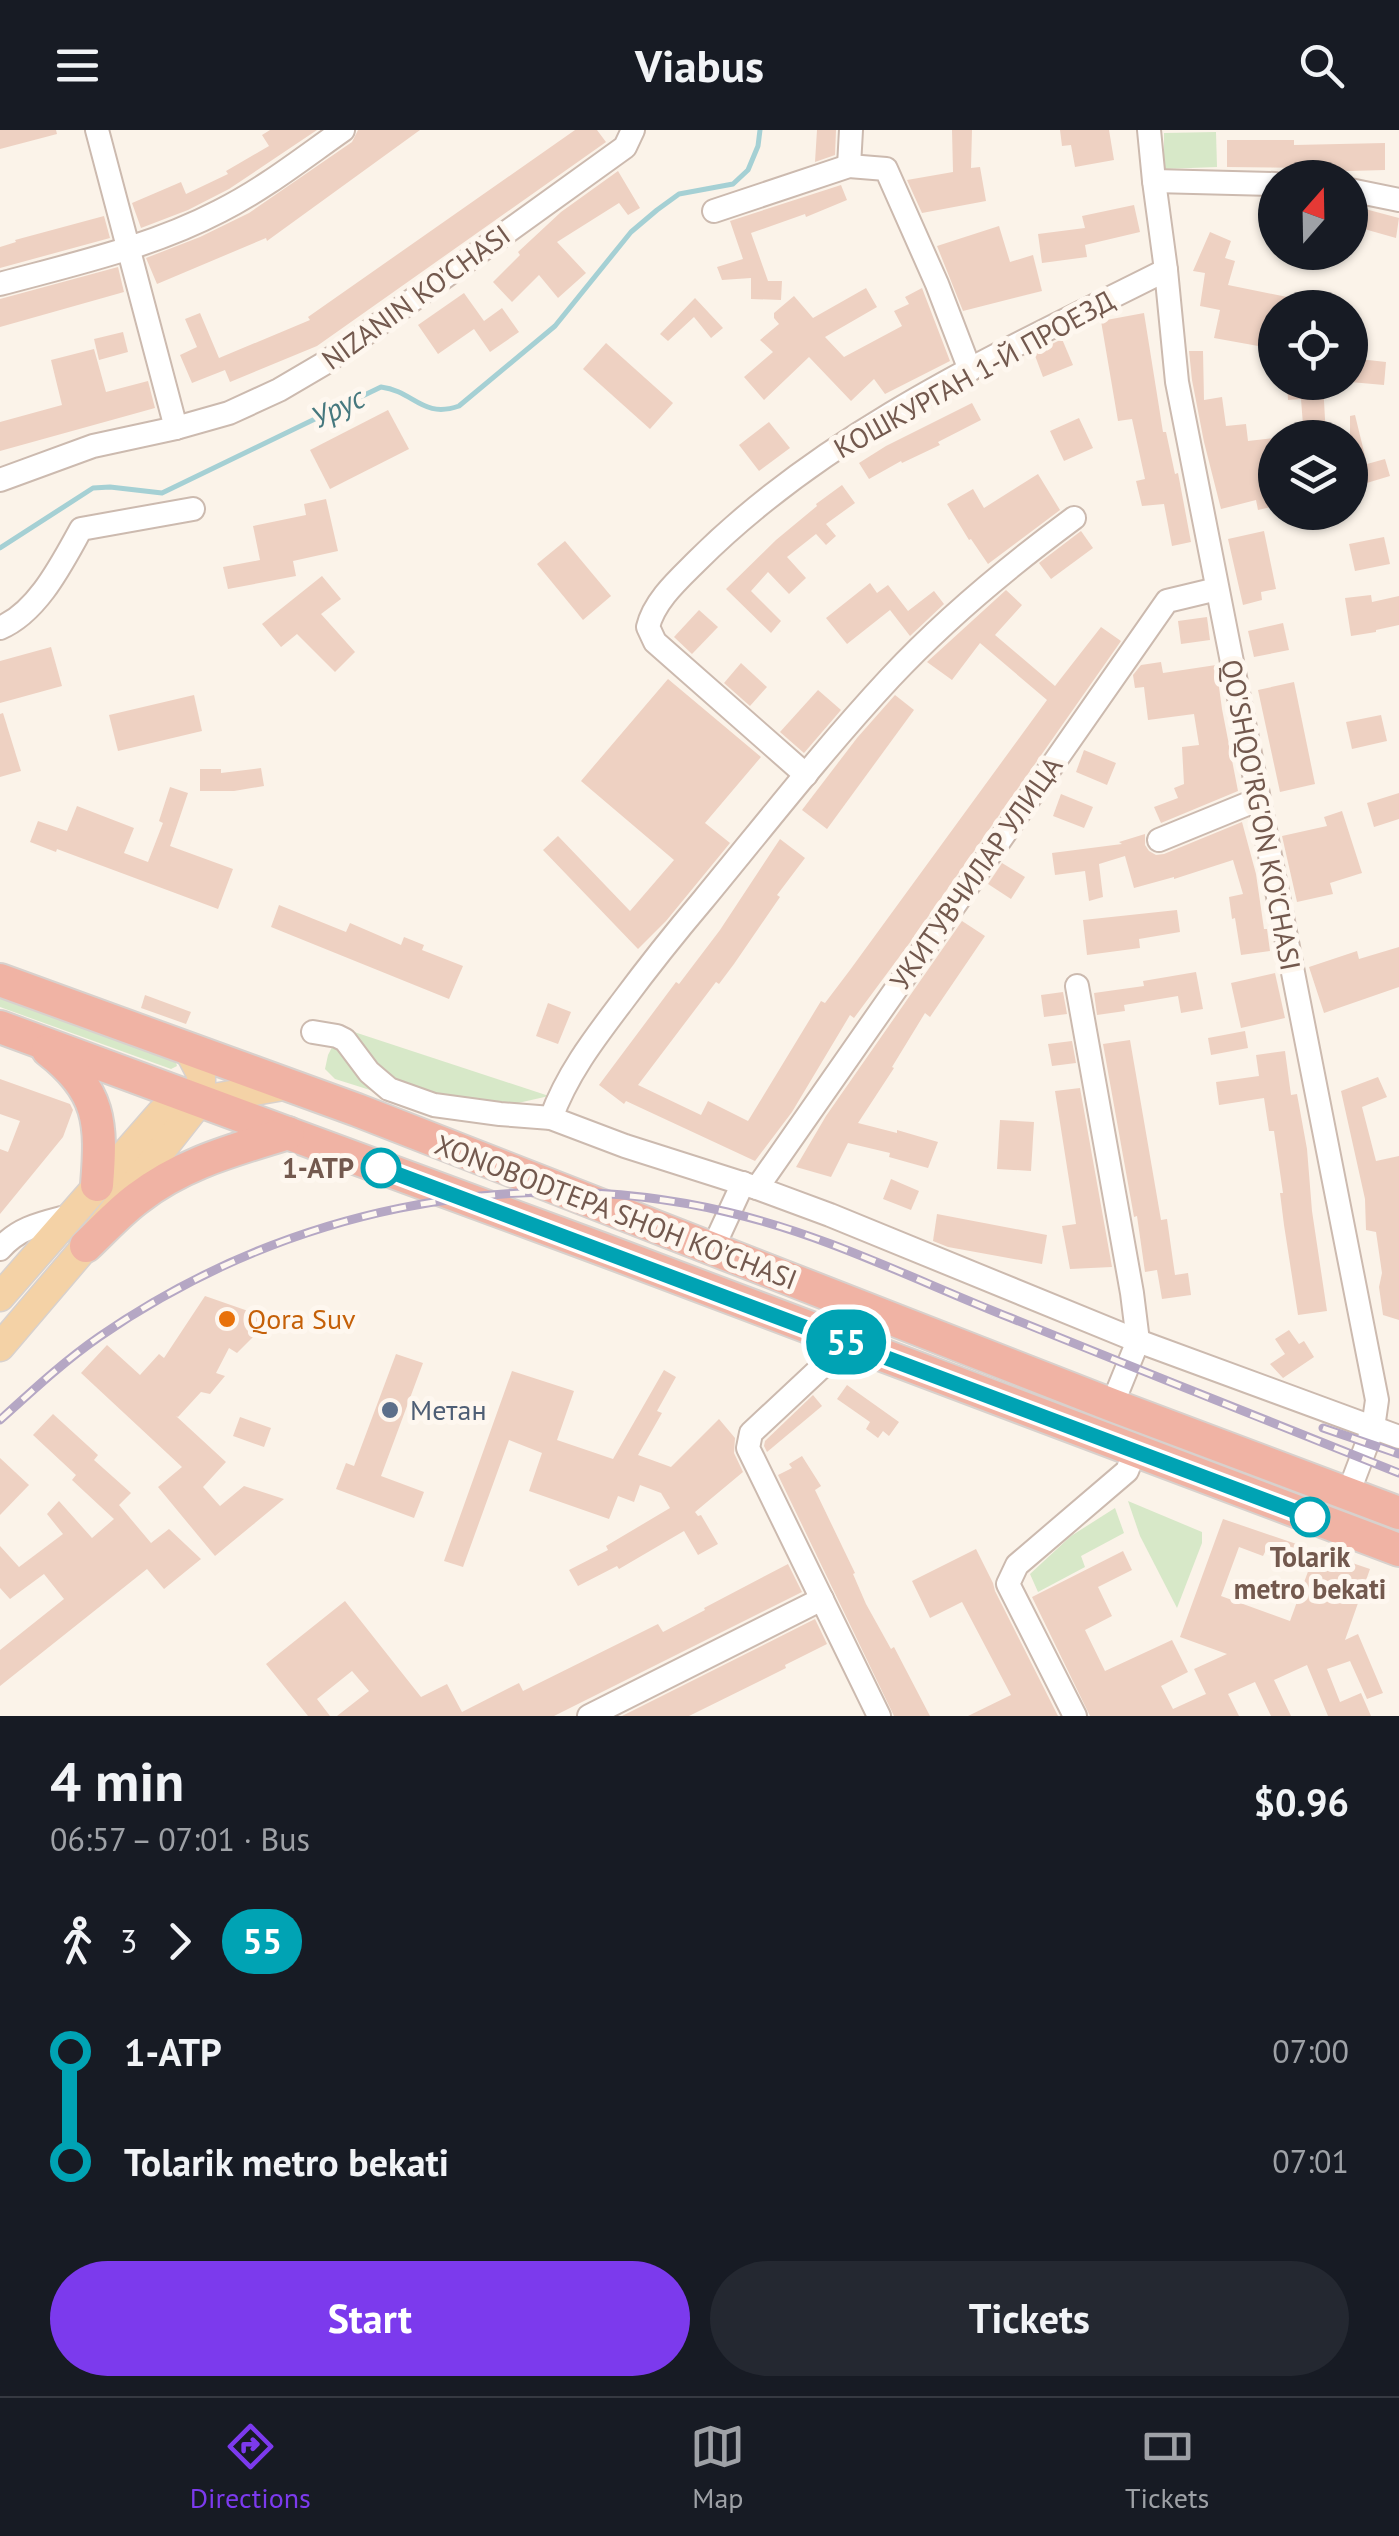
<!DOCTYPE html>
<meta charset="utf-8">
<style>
:root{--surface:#171b24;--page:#242831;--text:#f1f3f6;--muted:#9ea1a6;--line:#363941;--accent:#7c3aed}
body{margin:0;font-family:"PT Sans",sans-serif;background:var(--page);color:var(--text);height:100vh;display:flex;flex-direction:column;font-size:38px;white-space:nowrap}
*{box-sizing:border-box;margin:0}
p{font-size:32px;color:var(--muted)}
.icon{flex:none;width:55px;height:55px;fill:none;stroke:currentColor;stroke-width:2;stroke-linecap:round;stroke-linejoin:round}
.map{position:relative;height:1586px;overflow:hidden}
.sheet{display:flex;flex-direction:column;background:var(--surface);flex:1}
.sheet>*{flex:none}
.badge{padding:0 20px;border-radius:32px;font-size:35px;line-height:65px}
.needle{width:65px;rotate:20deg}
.controls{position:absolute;left:1258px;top:30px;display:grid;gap:20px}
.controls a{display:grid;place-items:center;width:110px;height:110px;border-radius:50%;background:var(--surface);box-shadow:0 2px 8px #0004;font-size:50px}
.map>.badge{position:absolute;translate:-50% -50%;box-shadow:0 0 0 5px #fff}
.legs{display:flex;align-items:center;gap:15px;height:110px;padding:0 50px;font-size:32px}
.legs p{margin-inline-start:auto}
.head{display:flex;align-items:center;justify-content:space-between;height:170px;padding:0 50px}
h1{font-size:55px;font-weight:700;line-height:75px}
.primary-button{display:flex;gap:20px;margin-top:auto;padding:20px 50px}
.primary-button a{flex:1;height:115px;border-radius:60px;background:var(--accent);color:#fff;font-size:40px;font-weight:700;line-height:115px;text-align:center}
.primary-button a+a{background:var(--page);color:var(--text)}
ul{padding:0 50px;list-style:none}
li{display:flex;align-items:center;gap:35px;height:110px;font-size:38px}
li i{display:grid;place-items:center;width:15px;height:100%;margin:0 12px;background:currentColor}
li i::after{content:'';width:25px;height:25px;margin:-12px;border:8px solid;border-radius:50%;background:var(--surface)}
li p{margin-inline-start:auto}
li:first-child i{background:linear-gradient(#0000 50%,currentColor 0)}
li:last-child i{background:linear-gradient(currentColor 50%,#0000 0)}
header{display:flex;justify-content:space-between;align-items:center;height:130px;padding:0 50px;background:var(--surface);font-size:45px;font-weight:700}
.dock{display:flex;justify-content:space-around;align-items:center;height:140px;border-top:2px solid var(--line);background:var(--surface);font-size:28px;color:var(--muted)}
.dock a{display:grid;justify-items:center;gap:5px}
.dock .on{color:var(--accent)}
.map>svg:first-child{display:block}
.green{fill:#d7e8c8}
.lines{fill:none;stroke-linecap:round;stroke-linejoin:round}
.stream{stroke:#a5d0d4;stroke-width:5}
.building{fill:#eed1c2;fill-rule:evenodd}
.minor-casing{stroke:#ccbaaf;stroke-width:26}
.major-casing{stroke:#d8d1cd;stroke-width:31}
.highway-casing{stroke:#d8d1cd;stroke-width:36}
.minor{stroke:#fff;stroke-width:22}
.major{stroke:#f4d2a6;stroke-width:28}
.highway{stroke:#f0b3a4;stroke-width:32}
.rail-casing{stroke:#b5a7c4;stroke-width:9}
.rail{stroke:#fef7ef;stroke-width:5;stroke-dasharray:15;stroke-linecap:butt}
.line-1-casing{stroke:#fff;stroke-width:22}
.line-1{stroke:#00a3b4;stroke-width:15}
.stop-1-dot{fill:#fff;stroke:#00a3b4;stroke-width:5}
.food-dot{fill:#e8710a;stroke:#fef7ef;stroke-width:4}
.service-dot{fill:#5c6f8a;stroke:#fef7ef;stroke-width:4}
.labels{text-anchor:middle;stroke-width:10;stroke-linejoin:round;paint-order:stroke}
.street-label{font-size:28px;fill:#73594e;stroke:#fef7ef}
.stop-label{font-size:28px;font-weight:bold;fill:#73594e;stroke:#fef7ef;text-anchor:end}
.food-label{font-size:28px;fill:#c56008;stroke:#fef7ef;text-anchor:start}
.service-label{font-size:28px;fill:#4e5e75;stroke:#fef7ef;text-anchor:start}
.water-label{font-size:30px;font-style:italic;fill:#46787e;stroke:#fef7ef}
</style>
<header><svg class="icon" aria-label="menu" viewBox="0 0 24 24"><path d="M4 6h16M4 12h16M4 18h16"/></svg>Viabus<svg class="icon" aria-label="search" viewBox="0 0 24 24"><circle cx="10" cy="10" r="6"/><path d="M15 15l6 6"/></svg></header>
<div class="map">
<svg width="1399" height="1586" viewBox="0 0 1399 1586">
<rect width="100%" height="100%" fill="#fbf3e9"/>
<g class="green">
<path d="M1216 2 1217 37 1164 39V3Z"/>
<path d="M0 865 175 929 177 936 171 939 0 877Z"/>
<path d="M342 898 549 966 456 987 335 949 325 939 328 925Z"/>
<path d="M1128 1371 1202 1402V1413L1177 1478 1140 1406Z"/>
<path d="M1115 1378 1124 1403 1081 1426 1085 1437 1038 1462 1030 1444 1071 1406Z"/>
</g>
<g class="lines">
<path class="stream" d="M0 418 93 358 110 357 162 363 381 257C414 261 422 289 459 276L555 196 631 102 657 80 679 64 733 54 748 40 758 16 760 0"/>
</g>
<g class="building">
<path d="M0 0H56L57 4 0 19Z"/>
<path d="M270 0H317L229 59 188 80 141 98 132 73 181 52 186 64 228 44 226 41 269 16 262 5Z"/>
<path d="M358 0H420L267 111 266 108 157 154 146 128 200 107 249 83 352 12Z"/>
<path d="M575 0H597L606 12 317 216 230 252 225 240 192 253 180 225 197 217 185 189 200 183 219 228 310 190 308 187Z"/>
<path d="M817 0H836L835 25 815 32Z"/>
<path d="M952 0H972L971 38 980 37 986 71 922 83 907 50 953 42Z"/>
<path d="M1060 0H1109L1114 30 1075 37 1071 15 1062 16Z"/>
<path d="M1227 10H1294V15L1385 13V40L1314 42V38L1227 37Z"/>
<path d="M618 41 640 78 628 85 619 73 557 112 586 143 558 168 539 145 512 172 493 152 520 125 518 122 561 82Z"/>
<path d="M841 55 847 70 806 87 805 84 751 103 768 151H782L781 170 751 169V148L722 150 717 137 743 129 730 91Z"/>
<path d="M1134 75 1140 102 1085 115 1087 127 1042 133 1038 104 1085 98 1082 86Z"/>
<path d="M1350 75 1399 88 1396 108 1350 95Z"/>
<path d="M104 86 110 108 0 138V117L16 112 15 110Z"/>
<path d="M999 96 1010 132 1033 125 1042 161 963 181 937 116Z"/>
<path d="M1210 102 1231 111 1225 128 1235 131 1228 155 1307 171V178H1275V219L1214 208 1220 180 1200 176 1205 143 1193 141Z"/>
<path d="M118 137 124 162 0 197V169Z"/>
<path d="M866 158 877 177 825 207 844 227 902 196 894 181 909 174 905 167 922 158 950 231 885 264 874 249 851 271 809 227 764 270 744 247 773 222 760 210 779 194 774 188V183L794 166 813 188Z"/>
<path d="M464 163 484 191 502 178 519 202 490 222 474 199 438 224 418 195Z"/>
<path d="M695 168 723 198 711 208 694 187 668 211 660 204Z"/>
<path d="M1144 183 1163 302H1166L1175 344 1178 343 1191 412 1172 416 1164 374 1142 376 1136 351 1145 349 1132 289 1118 291 1101 191Z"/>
<path d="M123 202 128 222 99 230 94 209Z"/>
<path d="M1062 209 1073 235 1043 247 1034 223Z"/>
<path d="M606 213 673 273 650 299 583 239Z"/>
<path d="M94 219 106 262 148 251 155 278 0 321V292L62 275 51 230Z"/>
<path d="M1189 221H1203L1204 270 1222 267 1226 296 1246 294 1248 311 1275 308V376L1258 380 1256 370 1221 379 1204 312 1192 250Z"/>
<path d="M1350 228 1386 232 1384 255 1350 252Z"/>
<path d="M1287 252H1323L1326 308H1304L1301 269 1288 270Z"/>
<path d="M972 273 981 290 938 312 940 315 902 333 901 331 869 349 859 333 886 316Z"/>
<path d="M388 280 409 319 330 359 310 320Z"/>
<path d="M1355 285 1367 334 1385 329 1390 346 1350 358V286Z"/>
<path d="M1079 288 1093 318 1064 331 1050 301Z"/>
<path d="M769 292 790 318 759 341 739 315Z"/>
<path d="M1038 344 1060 380 988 434 971 409 969 410 947 374 973 359 984 378Z"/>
<path d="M842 355 855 373 826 394 836 406 826 415 816 404 787 427 806 448 789 464 768 442 751 461 781 491 771 503 726 459 776 410 817 376 816 374Z"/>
<path d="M326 369 338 421 293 431 296 446 228 459 223 437 260 430 253 396 306 385 304 374Z"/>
<path d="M1081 401 1093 418 1051 449 1039 433Z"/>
<path d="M1264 401 1276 459 1261 462 1262 470 1243 475 1228 409Z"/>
<path d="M1384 407 1390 434 1355 441 1349 414Z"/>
<path d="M565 411 611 466 583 490 537 434Z"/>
<path d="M322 446 341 469 321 484 355 522 335 542 297 504 281 517 262 494Z"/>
<path d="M870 453 877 463 888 455 908 481 934 461 944 474 910 506 890 480 847 514 826 488Z"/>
<path d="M1006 460 1022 475 995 505 1055 556 1101 497 1121 511 911 811 854 888 850 885 792 982 755 1031 626 971 624 974 599 955 676 852 679 854 720 800 780 709 805 728 777 765 780 767 734 834 719 854 716 852 638 955 701 985 708 971 748 991 821 871 825 873 850 840 1047 570 980 513 952 550 927 532Z"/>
<path d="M1371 465 1372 472 1399 466V495L1376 500V502L1351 506 1345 468Z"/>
<path d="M699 480 718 497 692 524 674 507Z"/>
<path d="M1207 487 1210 510 1181 514 1178 491Z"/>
<path d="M1283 493 1289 520 1254 527 1248 501Z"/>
<path d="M51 517 62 556 0 573V531Z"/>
<path d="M1161 532 1163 543 1216 535 1222 579 1238 661 1161 693 1154 677 1178 668 1174 658 1184 654 1182 617 1199 615 1194 584 1148 590 1144 557 1135 558 1133 545 1141 535Z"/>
<path d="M741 533 767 557 750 576 724 553Z"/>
<path d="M668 549 761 627 705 693 730 713 666 791 638 819 543 720 558 706 630 781 674 730 581 651Z"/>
<path d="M1294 552 1315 654 1280 662 1258 560Z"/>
<path d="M818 560 841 580 804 623 780 602Z"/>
<path d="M194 565 202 601 118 621 109 585Z"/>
<path d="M895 565 914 580 827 699 802 680 857 608Z"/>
<path d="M3 583 21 641 0 647V584Z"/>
<path d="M1381 585 1387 611 1352 619 1346 592Z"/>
<path d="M1084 620 1116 633 1107 655 1076 642Z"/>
<path d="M261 638 264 656 234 661H200V639H221V643Z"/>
<path d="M170 657 188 663 170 716 233 739 218 779 57 719 56 722 30 712 38 691 67 701 77 676 134 698 124 723 148 732 163 693 159 691Z"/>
<path d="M1399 663V689L1374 697 1367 673Z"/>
<path d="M1061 664 1093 677 1084 698 1053 686Z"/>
<path d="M1342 681 1362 743 1330 753 1333 764 1297 772 1282 706 1327 696 1324 687Z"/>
<path d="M1242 692 1256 744 1264 799H1267L1270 821 1241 825 1235 788 1232 789 1229 767 1243 764 1233 730 1174 749V747L1134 758 1125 726 1099 734 1103 767 1089 771 1085 741 1055 745 1052 723 1122 714 1119 712 1145 704V715L1149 721 1156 725 1164 724Z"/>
<path d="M1002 733 1025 747 1011 769 988 754Z"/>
<path d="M279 775 346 802 350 793 401 815 404 807 424 815 422 820 463 836 449 869 271 797Z"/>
<path d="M1177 780 1180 802 1139 809 1140 818 1087 825 1083 790Z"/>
<path d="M962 791 985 806 930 887 925 883 892 937 894 938 858 993 897 1003V1000L938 1012 928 1038 889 1027 890 1023 848 1013 831 1047 796 1037 826 986Z"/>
<path d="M1399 817V857L1324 883 1309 837 1357 821 1359 829Z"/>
<path d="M1196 842 1203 879 1181 883 1178 866 1124 875 1125 881 1097 885 1094 863 1144 856 1143 851Z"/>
<path d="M1275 843 1285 888 1241 898 1231 853Z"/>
<path d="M1063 862 1067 884 1044 887 1041 865Z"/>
<path d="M145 865 191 882 186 894 141 878Z"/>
<path d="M548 873 571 882 558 914 536 906Z"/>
<path d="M1245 901 1248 918 1211 925 1208 908Z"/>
<path d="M1130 910 1161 1090 1167 1089 1175 1145 1188 1143 1191 1165 1162 1169 1157 1140 1145 1142 1137 1086 1134 1087 1103 914Z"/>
<path d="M1072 911 1076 933 1052 936 1048 914Z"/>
<path d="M1285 921 1291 965 1297 964 1307 1019 1312 1081 1327 1181 1298 1185 1284 1095 1280 1063H1283L1274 1001H1269L1264 968 1219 975 1216 952 1259 946 1256 925Z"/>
<path d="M1378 947 1387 967 1362 977 1376 1031 1399 1026V1190L1383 1185 1379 1157 1382 1143 1376 1102 1366 1100 1365 1069 1341 961Z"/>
<path d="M0 949 70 974 73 980 63 1007 0 1084V1019L8 1022 20 991 0 984Z"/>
<path d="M1080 958 1112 1137 1070 1139 1062 1096 1076 1094 1055 961Z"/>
<path d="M1000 990 1034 992 1031 1041 997 1039Z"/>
<path d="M891 1049 919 1061 911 1080 883 1069Z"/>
<path d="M937 1084 1047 1105 1042 1134 948 1117 933 1111Z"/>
<path d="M205 1166 271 1189 237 1223 229 1218 216 1243 225 1246 210 1264 201 1262 178 1287 176 1286 226 1332 203 1357 220 1376 244 1356 284 1369 215 1426 158 1357 182 1337 81 1243 107 1215 140 1245 159 1224 164 1228Z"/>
<path d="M1289 1200 1299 1214 1304 1211 1314 1227 1283 1248 1270 1234 1285 1224 1275 1209Z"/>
<path d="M396 1224 423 1233 381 1346 424 1362 414 1388 336 1359 346 1333 354 1336Z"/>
<path d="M664 1240 676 1247 657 1281 662 1283 638 1325 671 1337 719 1289 735 1308 734 1323 743 1342 695 1382 698 1386 701 1385 718 1414 698 1425 684 1401 619 1439 617 1436 578 1456 569 1440 608 1420 606 1416 670 1378 661 1363 640 1355 634 1372 618 1366 609 1389 529 1361 542 1323 509 1310 463 1437 444 1431 512 1241 574 1261 557 1310 613 1329Z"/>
<path d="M847 1255 899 1292 889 1306 883 1301 878 1308 866 1299 870 1292 837 1269Z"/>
<path d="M813 1265 822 1276 767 1322 764 1316 765 1311Z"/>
<path d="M53 1284 98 1325 94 1330 131 1363 119 1375 151 1413 169 1399 201 1429 164 1459 147 1439 0 1556V1520L64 1469 44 1444 10 1469 0 1458V1416L19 1437 63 1404 47 1384 59 1371 92 1408 114 1389 72 1350 76 1345 33 1305Z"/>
<path d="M240 1287 271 1298 264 1317 233 1306Z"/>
<path d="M802 1326 821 1356 815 1360 855 1443 853 1444 866 1474 891 1519 894 1517 930 1586H894L778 1345 792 1338 789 1334Z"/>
<path d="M0 1328 29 1355 0 1385Z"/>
<path d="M1223 1389 1370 1439 1345 1510 1358 1504 1383 1563 1367 1569 1350 1531 1327 1539 1340 1572 1361 1563 1371 1586H1328L1307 1535 1274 1550 1291 1586H1271L1255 1552 1228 1564 1239 1586H1090L1032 1467 1123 1421 1132 1440 1098 1457 1112 1486 1085 1500 1105 1541 1172 1510 1188 1542 1161 1556 1173 1579 1206 1564 1194 1539 1227 1524 1180 1507ZM1239 1417 1263 1426 1266 1420 1310 1436 1290 1491 1221 1466Z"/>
<path d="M976 1419 993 1453 995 1461 1058 1586H968L1011 1565 962 1472 930 1488 912 1451Z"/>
<path d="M788 1434 802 1462 554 1586H337L369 1561 352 1541 317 1569 330 1586H308L266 1534 345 1471 421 1567 447 1554 462 1582 519 1553 523 1561 658 1494 663 1502 705 1480 704 1478Z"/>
<path d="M815 1489 827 1514 785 1535 786 1538 689 1586H622Z"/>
</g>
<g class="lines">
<defs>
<g id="minor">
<path d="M97 0 176 298"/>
<path d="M1149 0 1154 51 1166 140 1177 252 1377 1270 1373 1298 1348 1364"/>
<path d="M849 36 851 0"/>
<path d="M1154 51 1275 54"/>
<path d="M1350 60 1399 70"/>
<path d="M714 81 849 36 886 39 937 154 970 240"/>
<path d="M0 154C74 134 151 117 220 81 264 59 303 28 343 0"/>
<path d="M0 350 93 316 176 298 229 283 279 260 325 233 625 17 633 0"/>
<path d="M0 498C38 482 62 433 81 399L193 379"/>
<path d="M806 645 655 512 648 497C654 471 679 449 697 431 828 300 1003 222 1166 140"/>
<path d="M1159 710 1257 670"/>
<path d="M1077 856 1132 1163 1138 1211 1112 1275"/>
<path d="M313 902 337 906 345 910 369 942 389 959 434 975 500 984 551 988 625 1016 757 1058 830 1085 1138 1211 1399 1307"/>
<path d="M551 988C567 944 594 909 622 872 648 837 675 803 703 770 764 696 824 619 890 548 945 489 1009 436 1074 388"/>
<path d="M757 1058 1167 471 1217 459"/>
<path d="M0 1119C19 1097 43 1093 69 1086"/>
<path d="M712 1120 743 1053"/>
<path d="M836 1208 827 1232 751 1303 748 1318 879 1586"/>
<path d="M589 1586 822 1469"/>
<path d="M1075 1586 1008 1454 1017 1435 1127 1341 1135 1321"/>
</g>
<g id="major">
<path d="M0 1167 161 983 185 973 289 955"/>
<path d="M0 1217 86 1116 201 970V944L188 919"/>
</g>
<g id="highway">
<path d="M0 850 357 980 1112 1275 1399 1383"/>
<path d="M0 897 599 1118 1399 1420"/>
<path d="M48 920C101 961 102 993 97 1055"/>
<path d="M86 1116C103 1100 119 1082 138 1068 183 1033 234 1020 288 1003"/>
</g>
</defs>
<use href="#minor" class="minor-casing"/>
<use href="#major" class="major-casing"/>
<use href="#highway" class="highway-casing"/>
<use href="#minor" class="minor"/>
<use href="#major" class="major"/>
<use href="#highway" class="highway"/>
<defs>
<g id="rail">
<path d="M0 1290C32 1261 63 1232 99 1207 281 1081 510 1031 727 1082 827 1105 917 1151 1011 1188 1140 1240 1270 1292 1399 1343"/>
<path d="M1323 1298 1399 1324"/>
</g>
</defs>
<use href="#rail" class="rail-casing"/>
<use href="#rail" class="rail"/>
</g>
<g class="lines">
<defs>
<path id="line-1" d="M381 1038 1310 1387"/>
</defs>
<use href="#line-1" class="line-1-casing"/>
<use href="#line-1" class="line-1"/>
</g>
<g class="stop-1-dot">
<circle cx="381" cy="1038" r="18"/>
<circle cx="1310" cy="1387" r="18"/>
</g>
<circle class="food-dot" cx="227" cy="1189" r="10"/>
<circle class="service-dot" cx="390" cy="1280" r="10"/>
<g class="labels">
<g class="street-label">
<text transform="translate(416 167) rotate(-36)" y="10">NIZANIN KO'CHASI</text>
<text transform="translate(974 244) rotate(-29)" y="10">КОШКУРГАН 1-Й ПРОЕЗД</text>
<text transform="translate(1261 685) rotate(79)" y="10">QO'SHQO'RG'ON KO'CHASI</text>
<text transform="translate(976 743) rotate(-55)" y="10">УКИТУВЧИЛАР УЛИЦА</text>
<text transform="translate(616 1082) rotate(21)" y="10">XONOBODTEPA SHOH KO'CHASI</text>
</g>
<g class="stop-label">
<text x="354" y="1048">1-ATP</text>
<text x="1310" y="1437" text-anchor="middle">Tolarik<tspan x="1310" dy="32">metro bekati</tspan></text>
</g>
<g class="food-label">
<text x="247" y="1199">Qora Suv</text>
</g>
<g class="service-label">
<text x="410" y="1290">Метан</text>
</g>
<g class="water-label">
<text transform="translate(338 278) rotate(-26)" y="10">Урус</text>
</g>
</g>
</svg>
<div class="controls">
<a><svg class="needle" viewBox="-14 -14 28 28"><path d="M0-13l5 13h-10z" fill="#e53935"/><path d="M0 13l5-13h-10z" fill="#9ea1a6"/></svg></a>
<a><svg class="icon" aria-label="locate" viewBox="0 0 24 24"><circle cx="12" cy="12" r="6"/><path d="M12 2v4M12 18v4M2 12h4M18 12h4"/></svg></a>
<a><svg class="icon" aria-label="layers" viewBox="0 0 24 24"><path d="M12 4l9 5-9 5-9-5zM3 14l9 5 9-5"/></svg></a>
</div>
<b class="badge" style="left:846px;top:1212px;background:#00a3b4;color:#fff">55</b>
</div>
<section class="sheet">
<div class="head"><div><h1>4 min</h1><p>06:57 – 07:01 · Bus</p></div><b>$0.96</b></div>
<div class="legs"><svg class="icon" aria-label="walk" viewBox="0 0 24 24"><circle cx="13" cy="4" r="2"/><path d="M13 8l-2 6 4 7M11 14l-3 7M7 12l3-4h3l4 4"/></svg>3<svg class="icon" aria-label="forward" viewBox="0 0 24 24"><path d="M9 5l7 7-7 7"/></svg><b class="badge" style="background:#00a3b4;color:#fff">55</b></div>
<ul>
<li><i style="color:#00a3b4"></i><b>1-ATP</b><p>07:00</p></li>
<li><i style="color:#00a3b4"></i><b>Tolarik metro bekati</b><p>07:01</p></li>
</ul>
<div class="primary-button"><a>Start</a><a>Tickets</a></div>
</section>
<nav class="dock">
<a class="on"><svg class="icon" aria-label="directions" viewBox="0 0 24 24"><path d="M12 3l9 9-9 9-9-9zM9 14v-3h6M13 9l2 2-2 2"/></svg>Directions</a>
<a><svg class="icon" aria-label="map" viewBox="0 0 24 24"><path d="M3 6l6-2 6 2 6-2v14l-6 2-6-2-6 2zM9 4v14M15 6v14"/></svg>Map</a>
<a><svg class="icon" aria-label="tickets" viewBox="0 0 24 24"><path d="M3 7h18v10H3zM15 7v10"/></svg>Tickets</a>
</nav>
